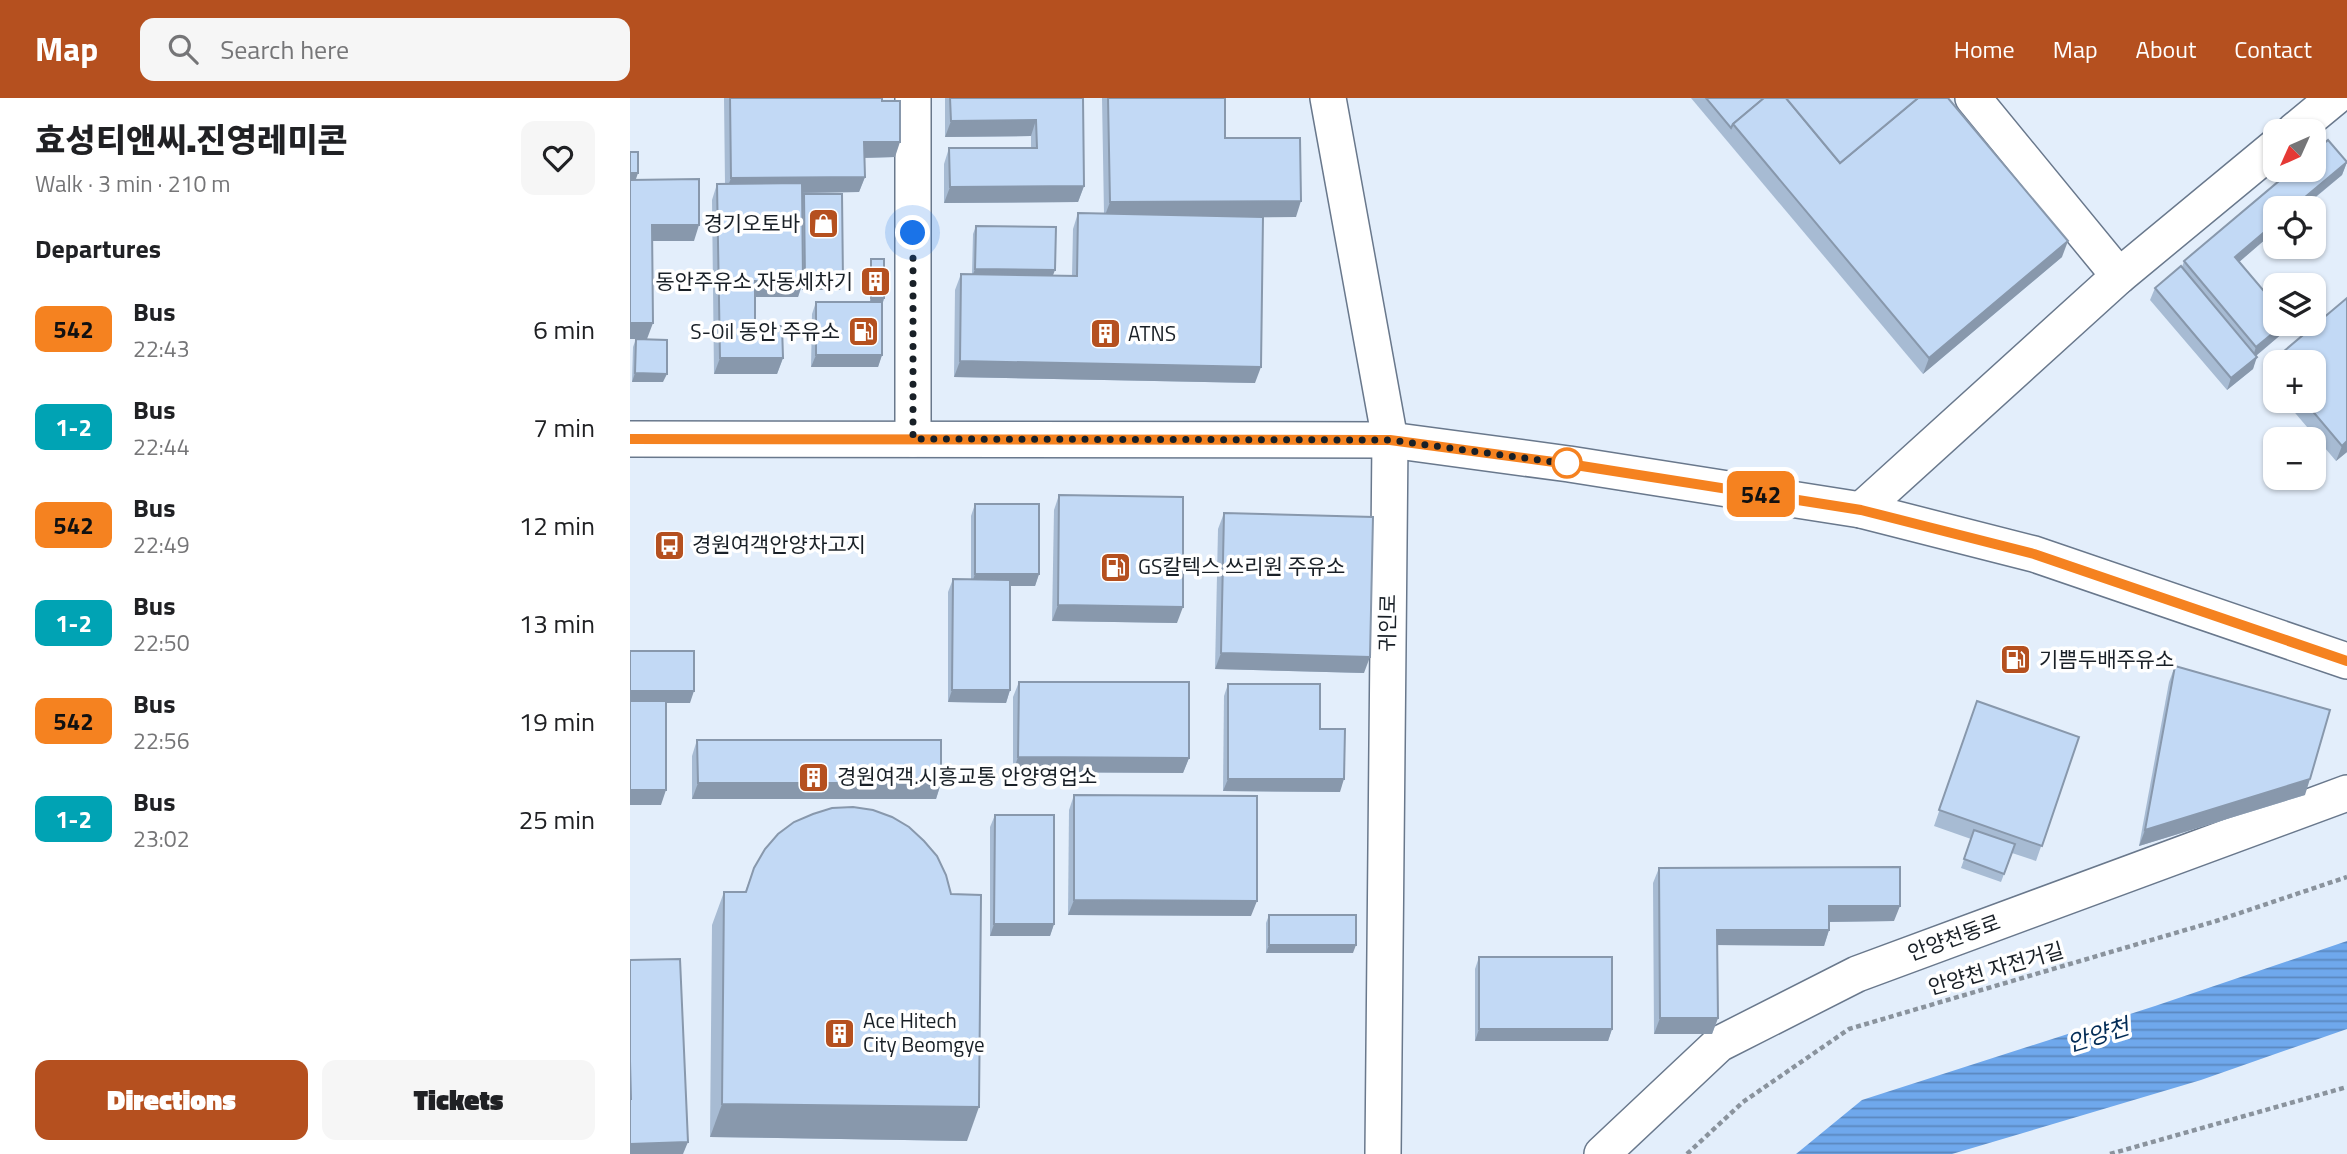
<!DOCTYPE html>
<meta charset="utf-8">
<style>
:root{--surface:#fff;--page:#f6f6f6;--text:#202124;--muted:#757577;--accent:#b5501f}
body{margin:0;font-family:"Titillium Web","Noto Sans KR",sans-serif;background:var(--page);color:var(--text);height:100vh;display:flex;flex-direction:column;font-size:26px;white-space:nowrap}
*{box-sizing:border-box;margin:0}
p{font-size:23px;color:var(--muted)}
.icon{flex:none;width:38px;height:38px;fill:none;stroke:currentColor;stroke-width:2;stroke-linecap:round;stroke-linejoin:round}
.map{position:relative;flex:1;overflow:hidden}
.details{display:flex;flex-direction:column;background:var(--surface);width:630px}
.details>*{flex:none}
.badge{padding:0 14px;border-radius:10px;font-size:24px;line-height:46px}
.needle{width:46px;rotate:225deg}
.buttons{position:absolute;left:1633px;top:21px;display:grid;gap:14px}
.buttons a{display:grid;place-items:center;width:63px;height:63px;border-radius:14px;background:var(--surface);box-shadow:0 2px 5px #0004;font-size:35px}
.you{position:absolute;width:35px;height:35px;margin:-18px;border:5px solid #fff;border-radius:50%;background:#1a73e8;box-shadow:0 0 0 10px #1a73e833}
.map>.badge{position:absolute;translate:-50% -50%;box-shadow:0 0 0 4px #fff}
h2{padding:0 35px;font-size:26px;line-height:63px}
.round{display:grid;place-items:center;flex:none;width:74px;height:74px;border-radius:14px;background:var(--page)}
.headline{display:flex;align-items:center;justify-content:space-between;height:119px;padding:0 35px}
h1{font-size:33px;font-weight:800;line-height:52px}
.action{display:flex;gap:14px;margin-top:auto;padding:14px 35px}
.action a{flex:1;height:80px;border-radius:14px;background:var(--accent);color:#fff;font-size:28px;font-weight:800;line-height:80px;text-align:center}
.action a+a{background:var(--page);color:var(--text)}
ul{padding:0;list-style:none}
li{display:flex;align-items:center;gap:21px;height:98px;padding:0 35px}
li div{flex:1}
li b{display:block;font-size:26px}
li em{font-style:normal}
li .badge{min-width:77px;font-weight:700;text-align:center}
header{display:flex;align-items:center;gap:42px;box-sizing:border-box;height:98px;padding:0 35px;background:var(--accent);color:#fff}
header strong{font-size:33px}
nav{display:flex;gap:38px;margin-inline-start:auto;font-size:24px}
.search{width:490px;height:63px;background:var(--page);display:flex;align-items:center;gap:18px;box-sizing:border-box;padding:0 24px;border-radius:14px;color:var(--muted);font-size:26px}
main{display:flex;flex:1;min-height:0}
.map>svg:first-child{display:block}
.water{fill:url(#water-rules)}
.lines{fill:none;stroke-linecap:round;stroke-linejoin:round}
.minor-casing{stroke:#69788c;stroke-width:38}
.path{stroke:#8a939d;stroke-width:4.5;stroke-dasharray:5 3.5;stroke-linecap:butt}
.minor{stroke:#fff;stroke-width:35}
.wall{fill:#a7bbd3}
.shaded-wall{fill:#8898ac}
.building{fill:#c2d9f5;stroke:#8898ac;stroke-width:2}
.line-casing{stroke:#fff;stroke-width:16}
.line{stroke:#f58220;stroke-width:10}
.walk{stroke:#192027;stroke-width:7;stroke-dasharray:0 12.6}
.stop-dot{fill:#fff;stroke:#f58220;stroke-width:3.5}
.labels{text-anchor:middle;stroke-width:7;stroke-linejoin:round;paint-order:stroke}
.poi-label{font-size:21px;fill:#192027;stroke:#fff;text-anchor:start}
.street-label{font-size:21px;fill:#192027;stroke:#fff}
.water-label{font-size:23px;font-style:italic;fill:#032c56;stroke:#fff}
</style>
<header>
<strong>Map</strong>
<div class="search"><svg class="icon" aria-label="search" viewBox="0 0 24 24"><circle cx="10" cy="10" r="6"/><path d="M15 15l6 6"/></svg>Search here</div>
<nav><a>Home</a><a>Map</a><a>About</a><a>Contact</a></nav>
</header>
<main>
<section class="details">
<div class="headline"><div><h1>효성티앤씨.진영레미콘</h1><p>Walk · 3 min · 210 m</p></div><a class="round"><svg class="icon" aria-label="heart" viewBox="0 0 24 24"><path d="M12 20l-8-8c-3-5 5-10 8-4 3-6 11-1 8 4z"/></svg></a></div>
<h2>Departures</h2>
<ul>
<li><span class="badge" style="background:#f58220;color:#111">542</span><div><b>Bus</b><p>22:43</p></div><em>6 min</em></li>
<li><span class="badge" style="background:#00a3b4;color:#fff">1-2</span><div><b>Bus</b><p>22:44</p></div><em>7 min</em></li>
<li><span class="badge" style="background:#f58220;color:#111">542</span><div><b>Bus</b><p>22:49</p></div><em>12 min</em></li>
<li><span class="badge" style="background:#00a3b4;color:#fff">1-2</span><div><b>Bus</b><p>22:50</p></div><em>13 min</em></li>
<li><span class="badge" style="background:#f58220;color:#111">542</span><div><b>Bus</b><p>22:56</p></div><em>19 min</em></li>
<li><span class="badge" style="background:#00a3b4;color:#fff">1-2</span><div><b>Bus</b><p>23:02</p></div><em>25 min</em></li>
</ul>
<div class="action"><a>Directions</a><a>Tickets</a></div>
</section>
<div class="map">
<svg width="1717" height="1056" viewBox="0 0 1717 1056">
<defs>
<pattern id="water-rules" width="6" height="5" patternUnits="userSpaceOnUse" patternTransform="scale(1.75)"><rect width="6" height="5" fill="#6fa8ec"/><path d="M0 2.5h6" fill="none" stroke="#5a88bf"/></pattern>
</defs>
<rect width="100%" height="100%" fill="#e3eefb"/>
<path class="water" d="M1717 843V931L1571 982 1322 1056H1166L1232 1002 1525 908Z"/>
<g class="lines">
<defs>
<g id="minor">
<path d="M283 0V341"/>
<path d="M698 0 760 342 753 1056"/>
<path d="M1343 0 1489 178"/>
<path d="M1664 33 1704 0"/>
<path d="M0 341 760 342 939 366 1231 412 1404 456 1717 563"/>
<path d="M1231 412 1489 178 1645 49"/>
<path d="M972 1056 1089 946 1227 876 1717 695"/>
</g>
</defs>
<use href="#minor" class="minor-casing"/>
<g class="path">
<path d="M1057 1056 1113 1004 1219 931 1586 823 1717 779"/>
<path d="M1480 1056 1717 989"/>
</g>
<use href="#minor" class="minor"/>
</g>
<g class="wall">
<path d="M94 0H252L265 59 235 60V79L229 94 172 95V101L174 96 213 183 210 192H172V188L168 199H125V228L153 260 147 276H84L82 102 87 86H95Z"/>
<path d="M315 0H453L454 88 448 104 314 105V66L319 50H401V38L315 39Z"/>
<path d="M472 0H595V40L666 119H626L625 285 324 279 325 192 331 176H342L343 136 346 128 423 178H442L443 131 448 115 474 116Z"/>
<path d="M1061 0H1318L1432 159 1293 276Z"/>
<path d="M1717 64 1712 77 1673 110H1645V133L1609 164 1654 234 1626 258 1623 271 1597 292 1520 202 1525 190 1552 169 1554 163Z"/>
<path d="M241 161 254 200 253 204H240V165Z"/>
<path d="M1717 200V354L1706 363 1655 303H1684V264H1645V291L1635 279 1641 264Z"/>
<path d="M186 204 252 257 248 269H181L182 216Z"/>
<path d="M6 241 33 284H2L3 249Z"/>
<path d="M429 397 547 525 422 523 424 412Z"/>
<path d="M345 406 409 476 405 488H380V592L376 605 318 604V494L323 481H341V418Z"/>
<path d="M594 415 734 575 585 571 588 431Z"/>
<path d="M1545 568 1675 697 1509 748 1539 584Z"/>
<path d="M389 584 559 660 553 675 383 674V599Z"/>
<path d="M598 586 690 631 710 694 593 693 594 598Z"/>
<path d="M1347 603 1449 639 1406 763 1382 755 1371 784 1331 770 1341 741 1304 728Z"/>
<path d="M67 642 311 685 306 701H62V658Z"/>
<path d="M444 697 621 818 438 817 439 712Z"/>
<path d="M365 717 424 826 420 838H360V729Z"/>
<path d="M124 770 337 1043 80 1039 82 827 94 794H115Z"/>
<path d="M1029 770 1264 823 1199 824V832L1194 848 1087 847 1088 920 1082 936H1024L1023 785Z"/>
<path d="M639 817 723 855H636V825Z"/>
<path d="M849 859 982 931 978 943H845V871Z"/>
</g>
<g class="shaded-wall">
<path d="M406 22 401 38 315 39 321 23Z"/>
<path d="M234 44H270L265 59 229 60Z"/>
<path d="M1717 64 1712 77 1672 110H1662Z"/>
<path d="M0 75H8L5 84H0Z"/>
<path d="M235 79 229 94 95 96 101 80Z"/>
<path d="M454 88 448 104 314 105 320 89Z"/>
<path d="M671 103 666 119 474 120 480 104Z"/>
<path d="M1645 125V133L1601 171 1605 159Z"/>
<path d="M22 127H69L64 143H16Z"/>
<path d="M1438 143 1432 159 1293 276 1299 260Z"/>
<path d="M345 171 425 172 422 180 342 179Z"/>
<path d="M125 183H173L168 199H119Z"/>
<path d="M175 183H213L210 192H172Z"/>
<path d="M241 200H254L253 204H240Z"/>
<path d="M0 225H23L17 241H0Z"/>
<path d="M1654 226H1657L1654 234 1622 261 1626 249Z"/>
<path d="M186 257H252L248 269H181Z"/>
<path d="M1627 259 1623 271 1597 292 1601 280Z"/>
<path d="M90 260H153L147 276H84Z"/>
<path d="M330 263 631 269 625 285 324 279Z"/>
<path d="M5 275 37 276 33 284H2Z"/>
<path d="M1717 343V354L1706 363 1712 348Z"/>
<path d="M345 476H409L405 488H341Z"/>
<path d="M428 507 553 509 547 525 422 523Z"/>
<path d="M591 555 740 559 734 575 585 571Z"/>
<path d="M322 592H380L376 605 318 604Z"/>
<path d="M0 593H64L60 605H0Z"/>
<path d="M388 659 559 660 553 675 383 674Z"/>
<path d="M598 681H714L710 694 593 693Z"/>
<path d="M1680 681 1675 697 1509 748 1515 732Z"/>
<path d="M68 685H311L306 701H62Z"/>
<path d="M0 692H36L31 707H0Z"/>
<path d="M444 802 627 803 621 818 438 817Z"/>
<path d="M1199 808H1270L1264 823 1194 824Z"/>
<path d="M364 826H424L420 838H360Z"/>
<path d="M1087 832H1199L1194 848 1082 847Z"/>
<path d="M639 847H726L723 855H636Z"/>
<path d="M1030 920H1088L1082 936H1024Z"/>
<path d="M849 931H982L978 943H845Z"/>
<path d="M92 1006 349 1009 337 1043 80 1039Z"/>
<path d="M58 1044 53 1056H0V1046Z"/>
</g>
<g class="building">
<path d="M100 0H252V3H270V44H234L235 79 101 80Z"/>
<path d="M320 0H453L454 88 320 89 319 50H407L406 22 321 23Z"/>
<path d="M478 0H595V40H670L671 103 480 104Z"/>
<path d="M1076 0H1134L1103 26 1101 30Z"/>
<path d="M1134 0H1156L1210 65 1288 0H1318L1438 143 1299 260 1103 26Z"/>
<path d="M1156 0H1288L1210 65Z"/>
<path d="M1698 42 1717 64 1662 110H1645V125L1605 159 1645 206V226H1654L1626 249 1554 163 1662 72H1684V54Z"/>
<rect x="0" y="54" width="8" height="21"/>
<path d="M69 81V127H22L23 225H0V82Z"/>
<path d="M172 85 173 183H125V228H152L153 260H90L87 86Z"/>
<path d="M174 96H212L213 183H175Z"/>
<path d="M448 115 633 119 631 269 330 263 331 176 447 178Z"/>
<path d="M346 128 426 129 425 172 345 171Z"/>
<rect x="241" y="161" width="13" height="39"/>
<path d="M1551 168 1627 259 1601 280 1525 190Z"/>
<path d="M1717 200V343L1712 348 1674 303H1684V264H1645V269L1641 264Z"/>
<rect x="186" y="204" width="66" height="53"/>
<path d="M6 241 37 242V276L5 275Z"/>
<path d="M429 397 553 399V509L428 507Z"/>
<rect x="345" y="406" width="64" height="70"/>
<path d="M594 415 743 419 740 559 591 555Z"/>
<path d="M323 481 380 482V592H322Z"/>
<rect x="0" y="553" width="64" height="40"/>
<path d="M1545 568 1700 612 1680 681 1515 732Z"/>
<path d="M389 584H559V660L388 659Z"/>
<path d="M598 586H690V631H715L714 681H598Z"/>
<rect x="0" y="603" width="36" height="89"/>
<path d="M1347 603 1449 639 1412 748 1309 712Z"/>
<path d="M67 642H311V685H68Z"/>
<path d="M444 697 627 698V803L444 802Z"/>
<path d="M223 709 243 712 262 719 279 729 294 743 307 758 316 777 321 796 351 797 349 1009 92 1006 94 794H116L124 770 135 751 148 736 164 724 183 716 202 710Z"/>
<path d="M365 717H424V826H364Z"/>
<path d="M1344 732 1385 746 1374 776 1334 761Z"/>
<path d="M1270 769V808H1199V832H1087L1088 920H1030L1029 770Z"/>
<rect x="639" y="817" width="87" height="30"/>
<rect x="849" y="859" width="133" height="72"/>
<path d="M50 861 58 1044 0 1046V1001H1L0 963V862Z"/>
</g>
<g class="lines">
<defs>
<path id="line" d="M0 341 760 342 939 366 1231 412 1404 456 1717 563"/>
</defs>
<use href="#line" class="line-casing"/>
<use href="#line" class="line"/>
<path class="walk" d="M283 135V341L760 342 939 366 937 365"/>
</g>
<defs>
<symbol id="shop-square" viewBox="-11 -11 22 22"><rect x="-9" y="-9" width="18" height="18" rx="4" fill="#b5501f" stroke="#fff"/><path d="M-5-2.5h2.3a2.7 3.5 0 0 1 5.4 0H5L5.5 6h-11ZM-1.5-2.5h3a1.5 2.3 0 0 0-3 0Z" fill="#fff"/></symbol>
<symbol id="building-square" viewBox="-11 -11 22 22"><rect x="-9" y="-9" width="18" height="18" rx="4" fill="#b5501f" stroke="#fff"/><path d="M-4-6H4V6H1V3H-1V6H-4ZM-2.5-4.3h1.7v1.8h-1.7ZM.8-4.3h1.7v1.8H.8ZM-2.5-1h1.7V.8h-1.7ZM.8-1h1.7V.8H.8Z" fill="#fff"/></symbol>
<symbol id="fuel-square" viewBox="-11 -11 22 22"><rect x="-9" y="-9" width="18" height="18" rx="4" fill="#b5501f" stroke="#fff"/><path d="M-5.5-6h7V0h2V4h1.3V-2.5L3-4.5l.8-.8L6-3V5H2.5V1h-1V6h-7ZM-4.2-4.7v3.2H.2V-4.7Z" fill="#fff"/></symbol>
<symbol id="bus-square" viewBox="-11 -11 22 22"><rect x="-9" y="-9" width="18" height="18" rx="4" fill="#b5501f" stroke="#fff"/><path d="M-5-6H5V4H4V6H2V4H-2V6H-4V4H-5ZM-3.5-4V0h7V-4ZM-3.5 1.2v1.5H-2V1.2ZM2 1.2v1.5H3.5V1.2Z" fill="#fff"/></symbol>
</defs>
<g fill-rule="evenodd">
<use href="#shop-square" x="176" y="108" width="35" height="35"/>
<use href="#building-square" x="228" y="166" width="35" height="35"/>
<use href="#fuel-square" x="216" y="216" width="35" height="35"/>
<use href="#building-square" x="458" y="218" width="35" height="35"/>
<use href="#bus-square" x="22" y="430" width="35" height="35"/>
<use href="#fuel-square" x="468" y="452" width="35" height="35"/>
<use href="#fuel-square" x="1368" y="544" width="35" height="35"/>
<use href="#building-square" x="166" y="662" width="35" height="35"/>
<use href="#building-square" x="192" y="918" width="35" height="35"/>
</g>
<circle class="stop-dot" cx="937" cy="365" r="14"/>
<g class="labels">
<g class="poi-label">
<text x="170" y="133" text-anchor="end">경기오토바</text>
<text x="223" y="191" text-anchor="end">동안주유소 자동세차기</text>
<text x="210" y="241" text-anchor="end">S-Oil 동안 주유소</text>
<text x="498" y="243">ATNS</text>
<text x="62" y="454">경원여객안양차고지</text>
<text x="508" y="476">GS칼텍스 쓰리원 주유소</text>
<text x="1409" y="569">기쁨두배주유소</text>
<text x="207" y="686">경원여객.시흥교통 안양영업소</text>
<text x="233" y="930">Ace Hitech<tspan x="233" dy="24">City Beomgye</tspan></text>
</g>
<g class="street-label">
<text transform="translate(758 525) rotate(-89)" y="7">귀인로</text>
<text transform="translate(1324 840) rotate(-20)" y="7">안양천동로</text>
<text transform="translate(1366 871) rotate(-16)" y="7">안양천 자전거길</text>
</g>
<g class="water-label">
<text transform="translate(1468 937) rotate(-17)" y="8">안양천</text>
</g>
</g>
</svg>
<div class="buttons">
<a><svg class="needle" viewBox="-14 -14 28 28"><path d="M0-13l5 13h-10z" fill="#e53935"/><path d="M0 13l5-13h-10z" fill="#757577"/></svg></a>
<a><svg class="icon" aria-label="locate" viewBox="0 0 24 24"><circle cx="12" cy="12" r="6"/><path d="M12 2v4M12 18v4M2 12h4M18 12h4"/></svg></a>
<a><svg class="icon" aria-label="layers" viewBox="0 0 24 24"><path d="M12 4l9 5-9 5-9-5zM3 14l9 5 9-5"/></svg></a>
<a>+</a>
<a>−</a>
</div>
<div class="you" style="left:283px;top:135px"></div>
<b class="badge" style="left:1131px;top:396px;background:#f58220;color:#111">542</b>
</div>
</main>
